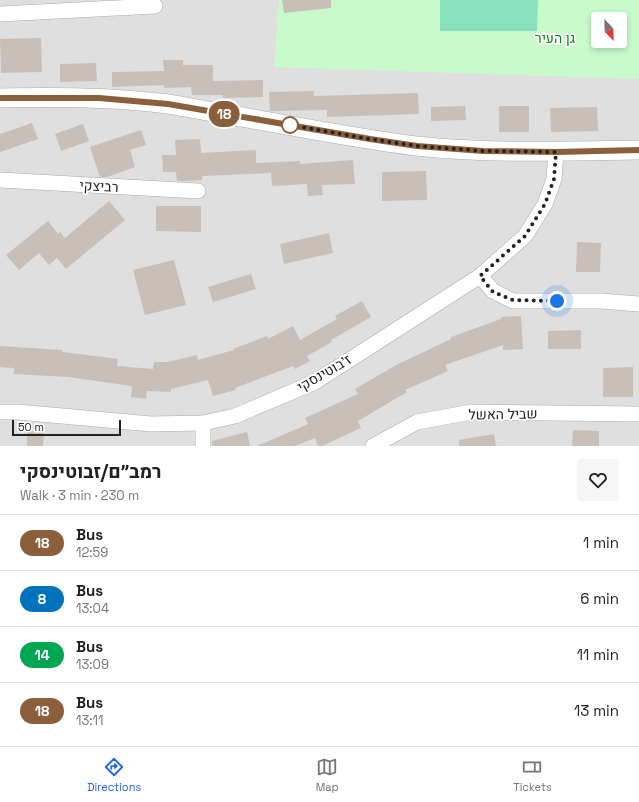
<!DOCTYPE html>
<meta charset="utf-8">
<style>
:root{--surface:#fff;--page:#f6f6f6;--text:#202124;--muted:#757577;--line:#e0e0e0;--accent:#2563eb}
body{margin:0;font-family:"Space Grotesk",Heebo,sans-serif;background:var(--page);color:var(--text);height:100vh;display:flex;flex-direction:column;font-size:15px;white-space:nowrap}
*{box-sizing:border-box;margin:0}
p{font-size:13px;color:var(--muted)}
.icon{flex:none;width:22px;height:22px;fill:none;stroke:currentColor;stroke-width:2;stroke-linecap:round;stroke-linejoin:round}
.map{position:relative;height:446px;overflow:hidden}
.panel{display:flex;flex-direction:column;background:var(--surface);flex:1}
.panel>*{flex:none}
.badge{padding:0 8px;border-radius:13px;font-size:14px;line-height:26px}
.needle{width:26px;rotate:157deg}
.buttons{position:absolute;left:591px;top:12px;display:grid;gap:8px}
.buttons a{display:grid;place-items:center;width:36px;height:36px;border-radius:4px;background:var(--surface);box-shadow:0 2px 6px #0003;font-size:20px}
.scale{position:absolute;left:12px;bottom:10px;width:109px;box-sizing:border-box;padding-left:4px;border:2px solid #222;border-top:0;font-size:11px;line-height:14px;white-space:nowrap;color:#222;-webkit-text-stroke:3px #fff;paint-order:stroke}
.you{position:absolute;width:20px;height:20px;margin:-10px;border:3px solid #fff;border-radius:50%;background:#1a73e8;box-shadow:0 0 0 6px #1a73e833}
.map>.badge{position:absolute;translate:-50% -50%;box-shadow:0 0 0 2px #fff}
.round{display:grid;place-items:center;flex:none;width:42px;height:42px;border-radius:4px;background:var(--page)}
.head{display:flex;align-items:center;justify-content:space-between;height:68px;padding:0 20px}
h1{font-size:19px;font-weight:700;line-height:30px}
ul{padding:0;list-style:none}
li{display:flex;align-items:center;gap:12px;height:56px;padding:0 20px;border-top:1px solid var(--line)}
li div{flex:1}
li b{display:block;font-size:15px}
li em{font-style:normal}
li .badge{min-width:44px;font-weight:700;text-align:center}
.menu{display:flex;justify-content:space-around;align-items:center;height:56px;border-top:1px solid var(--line);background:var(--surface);font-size:11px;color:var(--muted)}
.menu a{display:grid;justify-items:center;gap:2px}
.menu .active{color:var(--accent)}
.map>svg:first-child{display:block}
.residential{fill:#e0dfdf;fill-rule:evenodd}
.park{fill:#c8facc;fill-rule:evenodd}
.pitch{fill:#88e0be}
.building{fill:#c7bfb8}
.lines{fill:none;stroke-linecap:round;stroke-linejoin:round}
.minor-casing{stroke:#a9a9a9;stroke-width:16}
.tertiary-casing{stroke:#a9a9a9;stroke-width:20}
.minor{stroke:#fff;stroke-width:15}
.tertiary{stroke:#fff;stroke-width:19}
.line-casing{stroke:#fff;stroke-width:9}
.line{stroke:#8b5e3c;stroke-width:6}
.walk{stroke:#222;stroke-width:4;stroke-dasharray:0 7.2}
.stop-dot{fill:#fff;stroke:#8b5e3c;stroke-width:2}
.labels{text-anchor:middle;stroke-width:3.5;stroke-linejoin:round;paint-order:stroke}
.park-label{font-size:14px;fill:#0c8416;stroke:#fff}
.street-label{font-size:14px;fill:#222;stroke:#fff}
</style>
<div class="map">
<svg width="639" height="446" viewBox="0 0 639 446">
<rect width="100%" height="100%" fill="#f2efe9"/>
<path class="residential" d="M0 0H639V446H0ZM598 19H620V41H598Z"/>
<path class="park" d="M279 0H639V79L274 67ZM598 19H620V41H598Z"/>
<path class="pitch" d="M440 0H538L537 31H440Z"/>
<g class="building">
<path d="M282 0H331V8L284 13Z"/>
<path d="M41 38 42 72 1 73 0 39Z"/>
<path d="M163 60H183V65H213V81L263 80V97L223 98V95H192L191 87 164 88V85L112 87V72L164 71Z"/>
<path d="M96 63 97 81 60 82V64Z"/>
<path d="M314 91V96L418 93 419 114 327 117V110L270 111 269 92Z"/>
<path d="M465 106 466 120 431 121V107Z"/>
<rect x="499" y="106" width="30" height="26"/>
<path d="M597 107 598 131 551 132 550 108Z"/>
<path d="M32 123 38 139 0 152V134Z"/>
<path d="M83 124 89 141 61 151 55 134Z"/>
<path d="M141 130 146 145 130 150 135 167 107 177H100L90 147Z"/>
<path d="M200 139 201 153 256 150V163L300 161V164L353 160 355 184 322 185 323 195 308 196 307 184 272 186 271 173 202 176V180L184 181H177L176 172H163L162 155H176L175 140Z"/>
<path d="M426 171 427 200 382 201V172Z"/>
<path d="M109 201 125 220 66 269 57 258 49 265 39 253 19 270 6 255 48 221 58 234 60 232 65 238Z"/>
<path d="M156 206H201V232L156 231Z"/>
<path d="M329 233 333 253 284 264 280 244Z"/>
<path d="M577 242 601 243 600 272H576Z"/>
<path d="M174 260 186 305 145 315 133 270Z"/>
<path d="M251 274 256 289 213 302 208 287Z"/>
<path d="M362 301 371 317 331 340 332 342 307 356 310 361 295 369 293 366 235 388 236 390 213 396 208 380 171 389V392L147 391 146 399 131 397 132 386 68 377 14 374V368L0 367V346L62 350V352L118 359 117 366 153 369 154 362H168L197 355 198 360 234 350 233 349 267 336 268 339 293 326 300 340 337 319 335 316Z"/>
<path d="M521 316 523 349 503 350V345L445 365 448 371 405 390 407 392 358 421 361 428 322 446H318L315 438 295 446H257L308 424 305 418 358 394 355 389 398 364 451 339V337L501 319V317Z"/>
<path d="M581 330V349H548V331Z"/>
<path d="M633 367V397H603V368Z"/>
<path d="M573 430 599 431V446H572Z"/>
<path d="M27 431 44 432 43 446H27Z"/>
<path d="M247 432 250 446H212V441Z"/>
<path d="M494 434 496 446H459V440Z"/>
</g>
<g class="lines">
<defs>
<g id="minor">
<path d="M0 14 155 6"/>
<path d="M0 180 198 191"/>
<path d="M480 276 493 291 513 301H601L639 304"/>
<path d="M0 412H18L151 424 203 423 235 416 315 382 480 276 525 236 545 204 554 179 556 152"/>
<path d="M203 423V446"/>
<path d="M373 446 417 422 472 412 639 414"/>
</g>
<path id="tertiary" d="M0 98C56 97 112 97 168 104 187 107 206 111 225 114 289 125 352 138 416 146 490 154 565 151 639 150"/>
</defs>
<use href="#minor" class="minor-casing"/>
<use href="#tertiary" class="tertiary-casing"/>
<use href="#minor" class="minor"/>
<use href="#tertiary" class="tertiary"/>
</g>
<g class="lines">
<defs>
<path id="line" d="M0 98H99L168 104 370 139 417 146 483 151 556 152 639 150"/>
</defs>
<use href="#line" class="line-casing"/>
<use href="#line" class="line"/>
<path class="walk" d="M290 125 370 139 417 146 483 151 556 152 554 179 545 204 525 236 480 276 493 292 513 300 557 301"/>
</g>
<circle class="stop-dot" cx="290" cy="125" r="8"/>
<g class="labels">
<g class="park-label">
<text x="555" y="43">גן העיר</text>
</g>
<g class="street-label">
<text transform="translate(99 186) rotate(3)" y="5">רביצקי</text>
<text transform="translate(324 373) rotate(-30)" y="5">ז'בוטינסקי</text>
<text transform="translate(503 414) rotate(-1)" y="5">שביל האשל</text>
</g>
</g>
</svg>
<div class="buttons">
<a><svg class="needle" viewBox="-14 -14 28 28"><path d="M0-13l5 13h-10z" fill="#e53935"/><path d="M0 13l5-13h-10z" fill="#757577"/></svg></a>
</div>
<div class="scale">50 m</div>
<div class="you" style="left:557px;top:301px"></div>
<b class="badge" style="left:224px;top:114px;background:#8b5e3c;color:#fff">18</b>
</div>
<section class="panel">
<div class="head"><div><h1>רמב״ם/זבוטינסקי</h1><p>Walk · 3 min · 230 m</p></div><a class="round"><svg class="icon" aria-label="heart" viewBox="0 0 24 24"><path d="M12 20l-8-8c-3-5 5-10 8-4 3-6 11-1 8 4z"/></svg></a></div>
<ul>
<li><span class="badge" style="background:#8b5e3c;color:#fff">18</span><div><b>Bus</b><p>12:59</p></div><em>1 min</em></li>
<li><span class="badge" style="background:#0072bc;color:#fff">8</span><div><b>Bus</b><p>13:04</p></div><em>6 min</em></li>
<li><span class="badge" style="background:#00a651;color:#fff">14</span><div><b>Bus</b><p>13:09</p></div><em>11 min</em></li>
<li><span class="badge" style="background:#8b5e3c;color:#fff">18</span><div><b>Bus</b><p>13:11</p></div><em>13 min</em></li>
</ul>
</section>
<nav class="menu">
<a class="active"><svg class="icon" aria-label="directions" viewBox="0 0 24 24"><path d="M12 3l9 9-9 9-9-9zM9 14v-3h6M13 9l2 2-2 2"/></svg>Directions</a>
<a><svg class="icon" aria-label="map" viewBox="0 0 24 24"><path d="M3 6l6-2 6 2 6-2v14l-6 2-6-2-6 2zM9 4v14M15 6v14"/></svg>Map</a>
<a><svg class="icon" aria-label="tickets" viewBox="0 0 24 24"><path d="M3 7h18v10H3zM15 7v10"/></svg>Tickets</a>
</nav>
